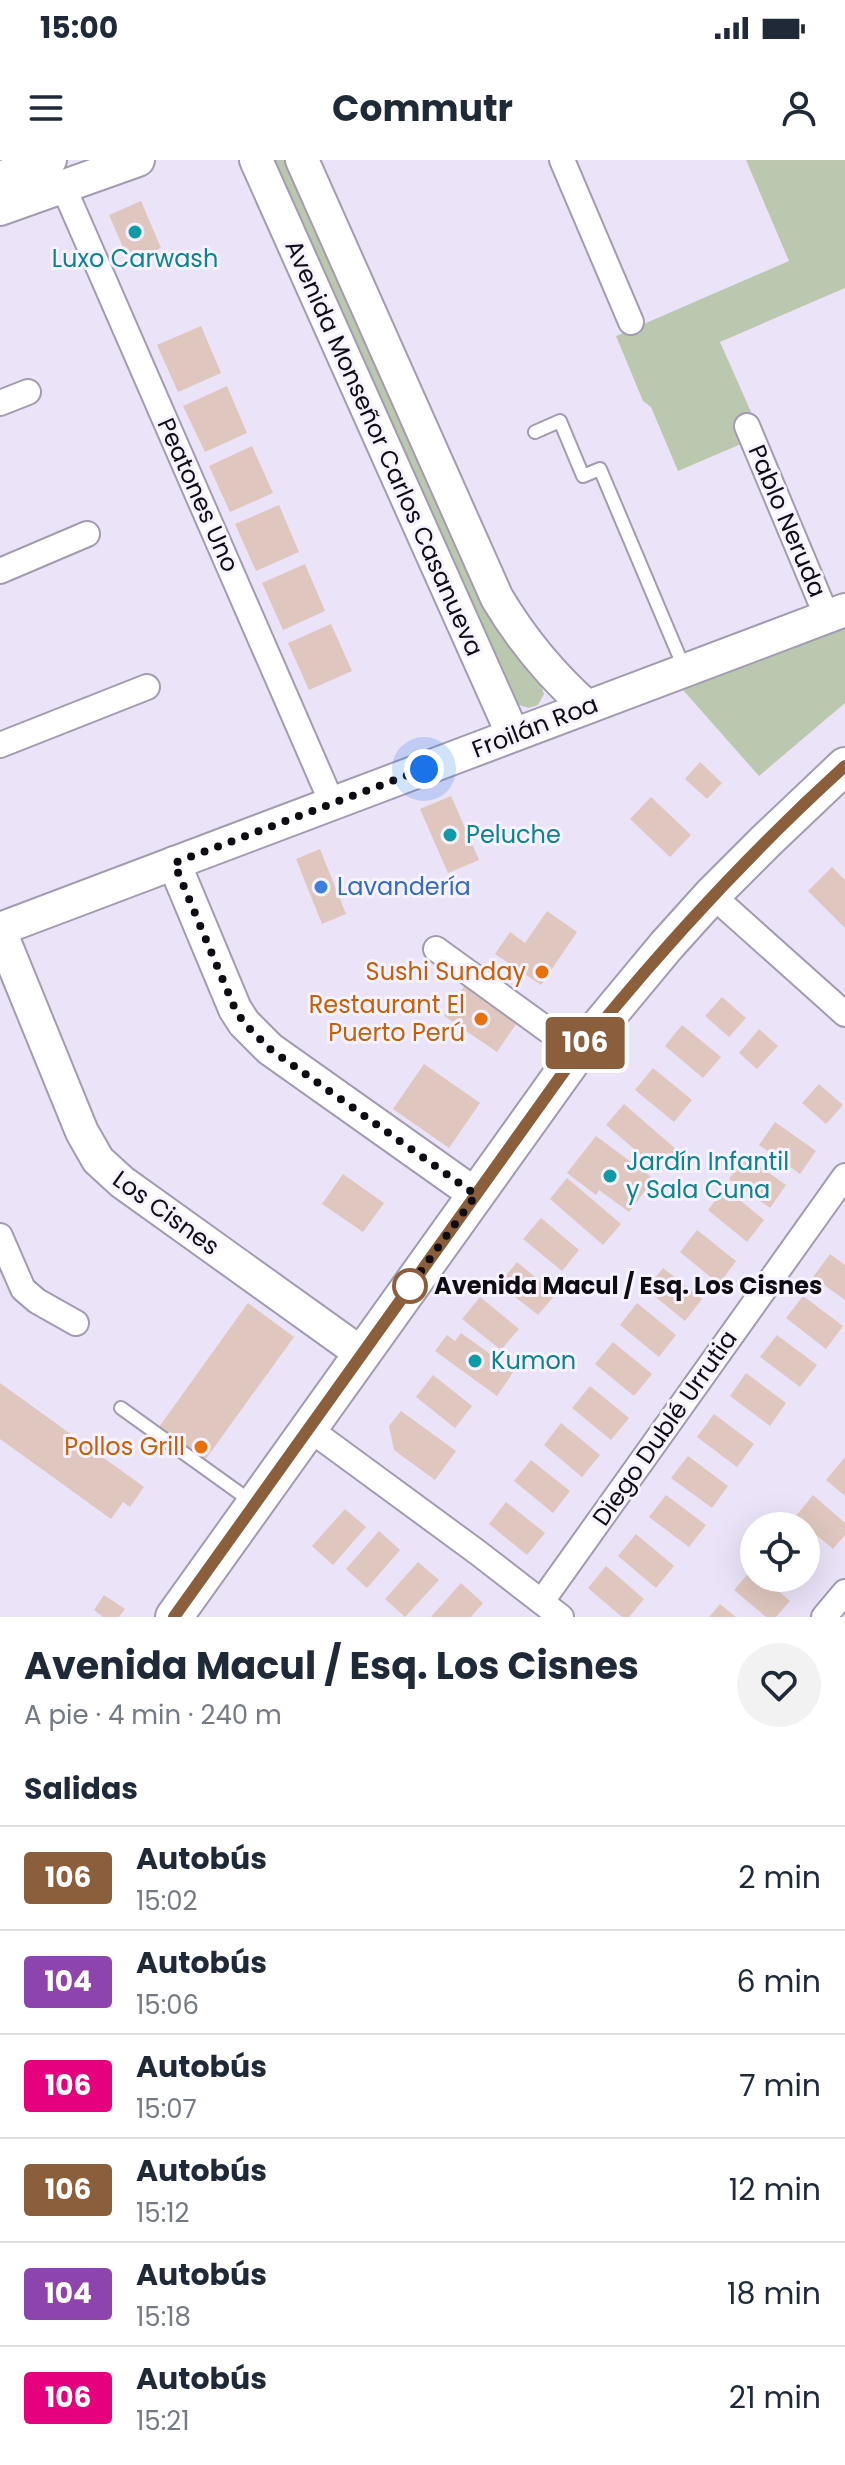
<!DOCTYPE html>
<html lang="es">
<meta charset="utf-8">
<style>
:root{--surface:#fff;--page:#f2f2f3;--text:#1f2937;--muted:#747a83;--line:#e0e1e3}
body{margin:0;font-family:Poppins,sans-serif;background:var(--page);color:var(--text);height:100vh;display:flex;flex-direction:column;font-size:30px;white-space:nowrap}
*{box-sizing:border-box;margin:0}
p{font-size:26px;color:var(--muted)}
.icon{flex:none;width:44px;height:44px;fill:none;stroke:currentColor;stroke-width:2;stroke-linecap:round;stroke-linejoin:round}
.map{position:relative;height:1457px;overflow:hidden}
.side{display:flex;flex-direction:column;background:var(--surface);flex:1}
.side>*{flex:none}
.badge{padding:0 16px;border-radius:6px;font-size:28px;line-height:52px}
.fabs{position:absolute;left:740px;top:1352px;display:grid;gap:16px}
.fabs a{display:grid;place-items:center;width:80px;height:80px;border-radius:50%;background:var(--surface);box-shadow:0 8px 32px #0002;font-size:40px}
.you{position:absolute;width:40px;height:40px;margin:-20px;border:6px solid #fff;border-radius:50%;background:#1a73e8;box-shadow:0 0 0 12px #1a73e833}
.map>.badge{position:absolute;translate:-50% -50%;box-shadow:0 0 0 4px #fff}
h2{padding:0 24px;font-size:30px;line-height:72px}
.round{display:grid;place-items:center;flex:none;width:84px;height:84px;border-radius:42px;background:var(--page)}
.overview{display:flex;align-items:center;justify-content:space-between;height:136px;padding:0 24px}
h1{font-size:38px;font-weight:700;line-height:60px}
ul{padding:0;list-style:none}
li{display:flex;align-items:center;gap:24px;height:104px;padding:0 24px;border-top:2px solid var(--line)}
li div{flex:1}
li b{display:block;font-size:30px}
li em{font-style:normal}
li .badge{min-width:88px;font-weight:700;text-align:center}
.status{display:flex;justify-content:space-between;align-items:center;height:56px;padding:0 40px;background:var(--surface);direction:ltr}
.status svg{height:22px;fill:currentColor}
header{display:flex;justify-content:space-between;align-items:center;height:104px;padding:0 24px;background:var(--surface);font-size:36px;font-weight:700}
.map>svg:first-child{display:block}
.green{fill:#bbc8b0}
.building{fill:#dfc7bf}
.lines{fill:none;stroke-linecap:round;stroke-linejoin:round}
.lane-casing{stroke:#a39baf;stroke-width:16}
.street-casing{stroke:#a39baf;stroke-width:28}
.secondary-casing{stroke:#a39baf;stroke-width:36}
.primary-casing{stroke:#a39baf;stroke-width:40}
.lane{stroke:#fff;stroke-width:12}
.street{stroke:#fff;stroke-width:24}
.secondary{stroke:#fff;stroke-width:32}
.primary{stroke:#fff;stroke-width:36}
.line-casing{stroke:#fff;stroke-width:18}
.line{stroke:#8b5e3c;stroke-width:12}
.walk{stroke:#0f0c13;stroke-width:8;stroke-dasharray:0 14.4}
.culture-dot{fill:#0f9aa8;stroke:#f7f2ff;stroke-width:3}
.shop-dot{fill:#3f7fe0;stroke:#f7f2ff;stroke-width:3}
.food-dot{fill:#e8710a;stroke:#f7f2ff;stroke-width:3}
.stop-dot{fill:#fff;stroke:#8b5e3c;stroke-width:4}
.labels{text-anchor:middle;stroke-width:6;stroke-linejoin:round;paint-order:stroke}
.culture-label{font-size:24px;fill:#0d838f;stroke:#f7f2ff;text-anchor:start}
.street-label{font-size:24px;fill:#0f0c13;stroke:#f7f2ff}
.shop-label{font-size:24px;fill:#366cbe;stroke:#f7f2ff;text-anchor:start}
.food-label{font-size:24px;fill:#c56008;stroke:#f7f2ff;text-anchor:end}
.stop-label{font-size:24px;font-weight:bold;fill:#0f0c13;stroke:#f7f2ff;text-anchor:start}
</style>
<div class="status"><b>15:00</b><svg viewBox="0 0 49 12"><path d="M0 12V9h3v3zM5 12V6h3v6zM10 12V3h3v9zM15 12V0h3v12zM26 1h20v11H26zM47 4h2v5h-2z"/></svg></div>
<header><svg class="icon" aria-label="menu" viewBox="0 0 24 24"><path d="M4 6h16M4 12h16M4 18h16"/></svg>Commutr<svg class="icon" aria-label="person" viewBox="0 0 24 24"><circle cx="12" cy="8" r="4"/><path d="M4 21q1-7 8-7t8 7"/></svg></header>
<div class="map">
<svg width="845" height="1457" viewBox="0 0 845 1457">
<rect width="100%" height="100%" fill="#ebe3f8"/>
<g class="green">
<path d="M271 0H286L394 232 539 519 544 534 538 545 529 548 509 542Z"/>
<path d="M746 0H845V128L720 182 755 261 741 284 678 311 651 247 643 241 616 176 789 101Z"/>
<path d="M845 468V543L759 616 683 530Z"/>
</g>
<g class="building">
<path d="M141 41 161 88 129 101 109 55Z"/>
<path d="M201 166 221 213 178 232 157 185Z"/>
<path d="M227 226 247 273 205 292 183 246Z"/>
<path d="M252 286 273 333 230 352 209 306Z"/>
<path d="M279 345 299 392 256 411 235 364Z"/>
<path d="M305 404 325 451 283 470 262 423Z"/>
<path d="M331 464 352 511 309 530 288 483Z"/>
<path d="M700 602 722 623 707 639 685 619Z"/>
<path d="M451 636 479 700 448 713 420 649Z"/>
<path d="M651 637 691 675 670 697 630 659Z"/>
<path d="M320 689 346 754 322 764 296 699Z"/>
<path d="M832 707 845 720V768L808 731Z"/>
<path d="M547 751 577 772 541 825 495 794 510 772 525 783Z"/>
<path d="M465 825 518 861 497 892 444 856Z"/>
<path d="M722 837 746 858 729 877 705 856Z"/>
<path d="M682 865 721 897 703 918 665 886Z"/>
<path d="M759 869 778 886 757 909 739 893Z"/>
<path d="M424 904 480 943 449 988 393 949Z"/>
<path d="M653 908 692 940 674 962 635 930Z"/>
<path d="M819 924 843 945 826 964 802 943Z"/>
<path d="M624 944 677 990 660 1011 606 965Z"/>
<path d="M775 962 816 991 800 1014 759 985Z"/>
<path d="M596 976 654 1019 629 1052 599 1030 596 1035 567 1013Z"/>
<path d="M745 996 786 1025 770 1048 729 1019Z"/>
<path d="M343 1014 384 1043 363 1072 322 1044Z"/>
<path d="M567 1018 621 1064 603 1085 550 1039Z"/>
<path d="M725 1028 764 1060 747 1082 708 1050Z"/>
<path d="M541 1058 579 1090 562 1111 523 1079Z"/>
<path d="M697 1070 736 1101 719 1124 680 1092Z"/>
<path d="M830 1094 845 1105V1140L813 1117Z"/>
<path d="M517 1102 556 1134 538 1155 499 1124Z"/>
<path d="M663 1108 702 1139 685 1161 646 1129Z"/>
<path d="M803 1136 843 1166 826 1189 786 1158Z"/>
<path d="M480 1137 519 1169 501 1190 462 1159Z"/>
<path d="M248 1143 294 1177 205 1300 159 1267Z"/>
<path d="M637 1143 676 1175 659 1197 620 1165Z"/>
<path d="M461 1173 514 1211 497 1236 435 1191 447 1175 455 1181Z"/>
<path d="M777 1175 817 1205 800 1227 760 1197Z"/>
<path d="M613 1182 652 1214 634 1236 595 1204Z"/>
<path d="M746 1213 786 1243 770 1266 730 1236Z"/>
<path d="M433 1215 472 1246 455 1268 416 1237Z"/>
<path d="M0 1223 144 1327 130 1347 123 1342 111 1359 0 1279Z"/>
<path d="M590 1226 629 1258 611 1280 572 1248Z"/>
<path d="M401 1251 456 1291 435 1320 394 1290 389 1266Z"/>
<path d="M714 1254 754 1284 737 1307 697 1277Z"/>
<path d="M561 1263 600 1295 582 1317 544 1285Z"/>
<path d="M688 1296 728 1326 712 1348 671 1318Z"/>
<path d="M845 1297V1336L826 1320Z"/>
<path d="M531 1300 570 1331 553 1353 514 1321Z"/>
<path d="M666 1335 706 1365 689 1387 649 1357Z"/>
<path d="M813 1335 845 1363V1375L833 1389 795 1357Z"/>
<path d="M506 1342 545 1373 527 1395 489 1364Z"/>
<path d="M345 1349 366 1367 333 1405 312 1386Z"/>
<path d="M379 1371 400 1390 367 1428 346 1409Z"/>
<path d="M636 1374 674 1406 656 1428 618 1396Z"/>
<path d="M418 1402 439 1420 405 1457 385 1439Z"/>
<path d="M606 1406 644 1439 629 1457H622L588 1428Z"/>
<path d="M752 1409 754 1418H763L790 1441 776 1457H766L734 1430Z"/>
<path d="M461 1423 483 1443 471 1457H431Z"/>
<path d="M104 1435 125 1449 119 1457H103L94 1450Z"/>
<path d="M720 1444 736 1457H709Z"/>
</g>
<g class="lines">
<defs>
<g id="lane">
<path d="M535 272 560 261 583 316 600 309 685 510"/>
<path d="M121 1248 252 1342"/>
</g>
<g id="street">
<path d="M562 0 631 162"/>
<path d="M63 26 332 643"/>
<path d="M0 243 28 232"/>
<path d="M747 266 827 457"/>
<path d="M0 411 87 374"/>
<path d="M0 585 147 527"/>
<path d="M712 735 845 854"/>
<path d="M436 789 578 892"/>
<path d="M0 1076 23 1129 37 1141 76 1163"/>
<path d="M308 1268 477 1392 561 1457"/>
<path d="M542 1441 845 1016"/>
<path d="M824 1457 845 1432"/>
</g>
<g id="secondary">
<path d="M256 0 513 575"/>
<path d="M302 0 497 438C522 480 551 515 587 547"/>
<path d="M0 18 50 0"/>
<path d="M0 49 138 0"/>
<path d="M174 703 235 849 244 863 270 889 476 1035"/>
<path d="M0 769 845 450"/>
<path d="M0 771 82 972 98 1000 122 1022 362 1194"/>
</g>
<path id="primary" d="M174 1457 578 892 666 786 712 735 766 681 845 606"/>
</defs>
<use href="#lane" class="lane-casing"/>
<use href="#street" class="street-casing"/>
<use href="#secondary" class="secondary-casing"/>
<use href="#primary" class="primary-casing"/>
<use href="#lane" class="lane"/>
<use href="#street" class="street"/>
<use href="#secondary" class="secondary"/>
<use href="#primary" class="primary"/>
</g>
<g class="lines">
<defs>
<path id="line" d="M174 1457 578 892C660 790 748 694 845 606"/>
</defs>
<use href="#line" class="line-casing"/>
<use href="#line" class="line"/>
<path class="walk" d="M410 1126 403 1136 476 1035 270 889 244 863 235 849 174 703 424 609"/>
</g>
<g class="culture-dot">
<circle cx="135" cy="72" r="8"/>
<circle cx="450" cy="675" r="8"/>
<circle cx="610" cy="1016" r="8"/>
<circle cx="475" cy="1201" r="8"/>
</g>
<circle class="shop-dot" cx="321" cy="727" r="8"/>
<g class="food-dot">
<circle cx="542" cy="812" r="8"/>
<circle cx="481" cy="859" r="8"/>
<circle cx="201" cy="1287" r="8"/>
</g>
<circle class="stop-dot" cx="410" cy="1126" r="16"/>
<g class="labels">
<g class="culture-label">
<text x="135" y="107" text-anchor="middle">Luxo Carwash</text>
<text x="466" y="683">Peluche</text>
<text x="626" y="1010">Jardín Infantil<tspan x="626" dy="28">y Sala Cuna</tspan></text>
<text x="491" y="1209">Kumon</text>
</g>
<g class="street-label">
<text transform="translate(384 288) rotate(66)" y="8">Avenida Monseñor Carlos Casanueva</text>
<text transform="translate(198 335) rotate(66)" y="8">Peatones Uno</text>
<text transform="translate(787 361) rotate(67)" y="8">Pablo Neruda</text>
<text transform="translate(535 567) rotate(-21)" y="8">Froilán Roa</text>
<text transform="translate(166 1053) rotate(36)" y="8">Los Cisnes</text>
<text transform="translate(665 1268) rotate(-55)" y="8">Diego Dublé Urrutia</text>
</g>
<g class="shop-label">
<text x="337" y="735">Lavandería</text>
</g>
<g class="food-label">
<text x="526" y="820">Sushi Sunday</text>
<text x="465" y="853">Restaurant El<tspan x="465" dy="28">Puerto Perú</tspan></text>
<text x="185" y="1295">Pollos Grill</text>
</g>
<g class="stop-label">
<text x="434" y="1134">Avenida Macul / Esq. Los Cisnes</text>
</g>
</g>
</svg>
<div class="fabs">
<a><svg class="icon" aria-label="locate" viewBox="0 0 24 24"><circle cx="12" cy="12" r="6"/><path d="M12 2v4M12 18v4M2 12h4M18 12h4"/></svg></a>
</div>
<div class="you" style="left:424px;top:609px"></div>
<b class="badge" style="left:585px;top:883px;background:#8b5e3c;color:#fff">106</b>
</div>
<section class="side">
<div class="overview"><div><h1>Avenida Macul / Esq. Los Cisnes</h1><p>A pie · 4 min · 240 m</p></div><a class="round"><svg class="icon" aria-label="heart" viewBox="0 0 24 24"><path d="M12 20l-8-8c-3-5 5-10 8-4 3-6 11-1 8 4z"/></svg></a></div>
<h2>Salidas</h2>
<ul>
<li><span class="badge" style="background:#8b5e3c;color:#fff">106</span><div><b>Autobús</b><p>15:02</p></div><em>2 min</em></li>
<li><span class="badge" style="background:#8e44ad;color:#fff">104</span><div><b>Autobús</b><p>15:06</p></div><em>6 min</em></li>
<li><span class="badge" style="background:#e6007e;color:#fff">106</span><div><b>Autobús</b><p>15:07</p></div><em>7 min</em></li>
<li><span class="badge" style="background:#8b5e3c;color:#fff">106</span><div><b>Autobús</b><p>15:12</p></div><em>12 min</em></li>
<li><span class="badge" style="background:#8e44ad;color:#fff">104</span><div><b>Autobús</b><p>15:18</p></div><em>18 min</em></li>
<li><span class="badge" style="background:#e6007e;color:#fff">106</span><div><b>Autobús</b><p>15:21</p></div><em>21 min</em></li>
</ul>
</section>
